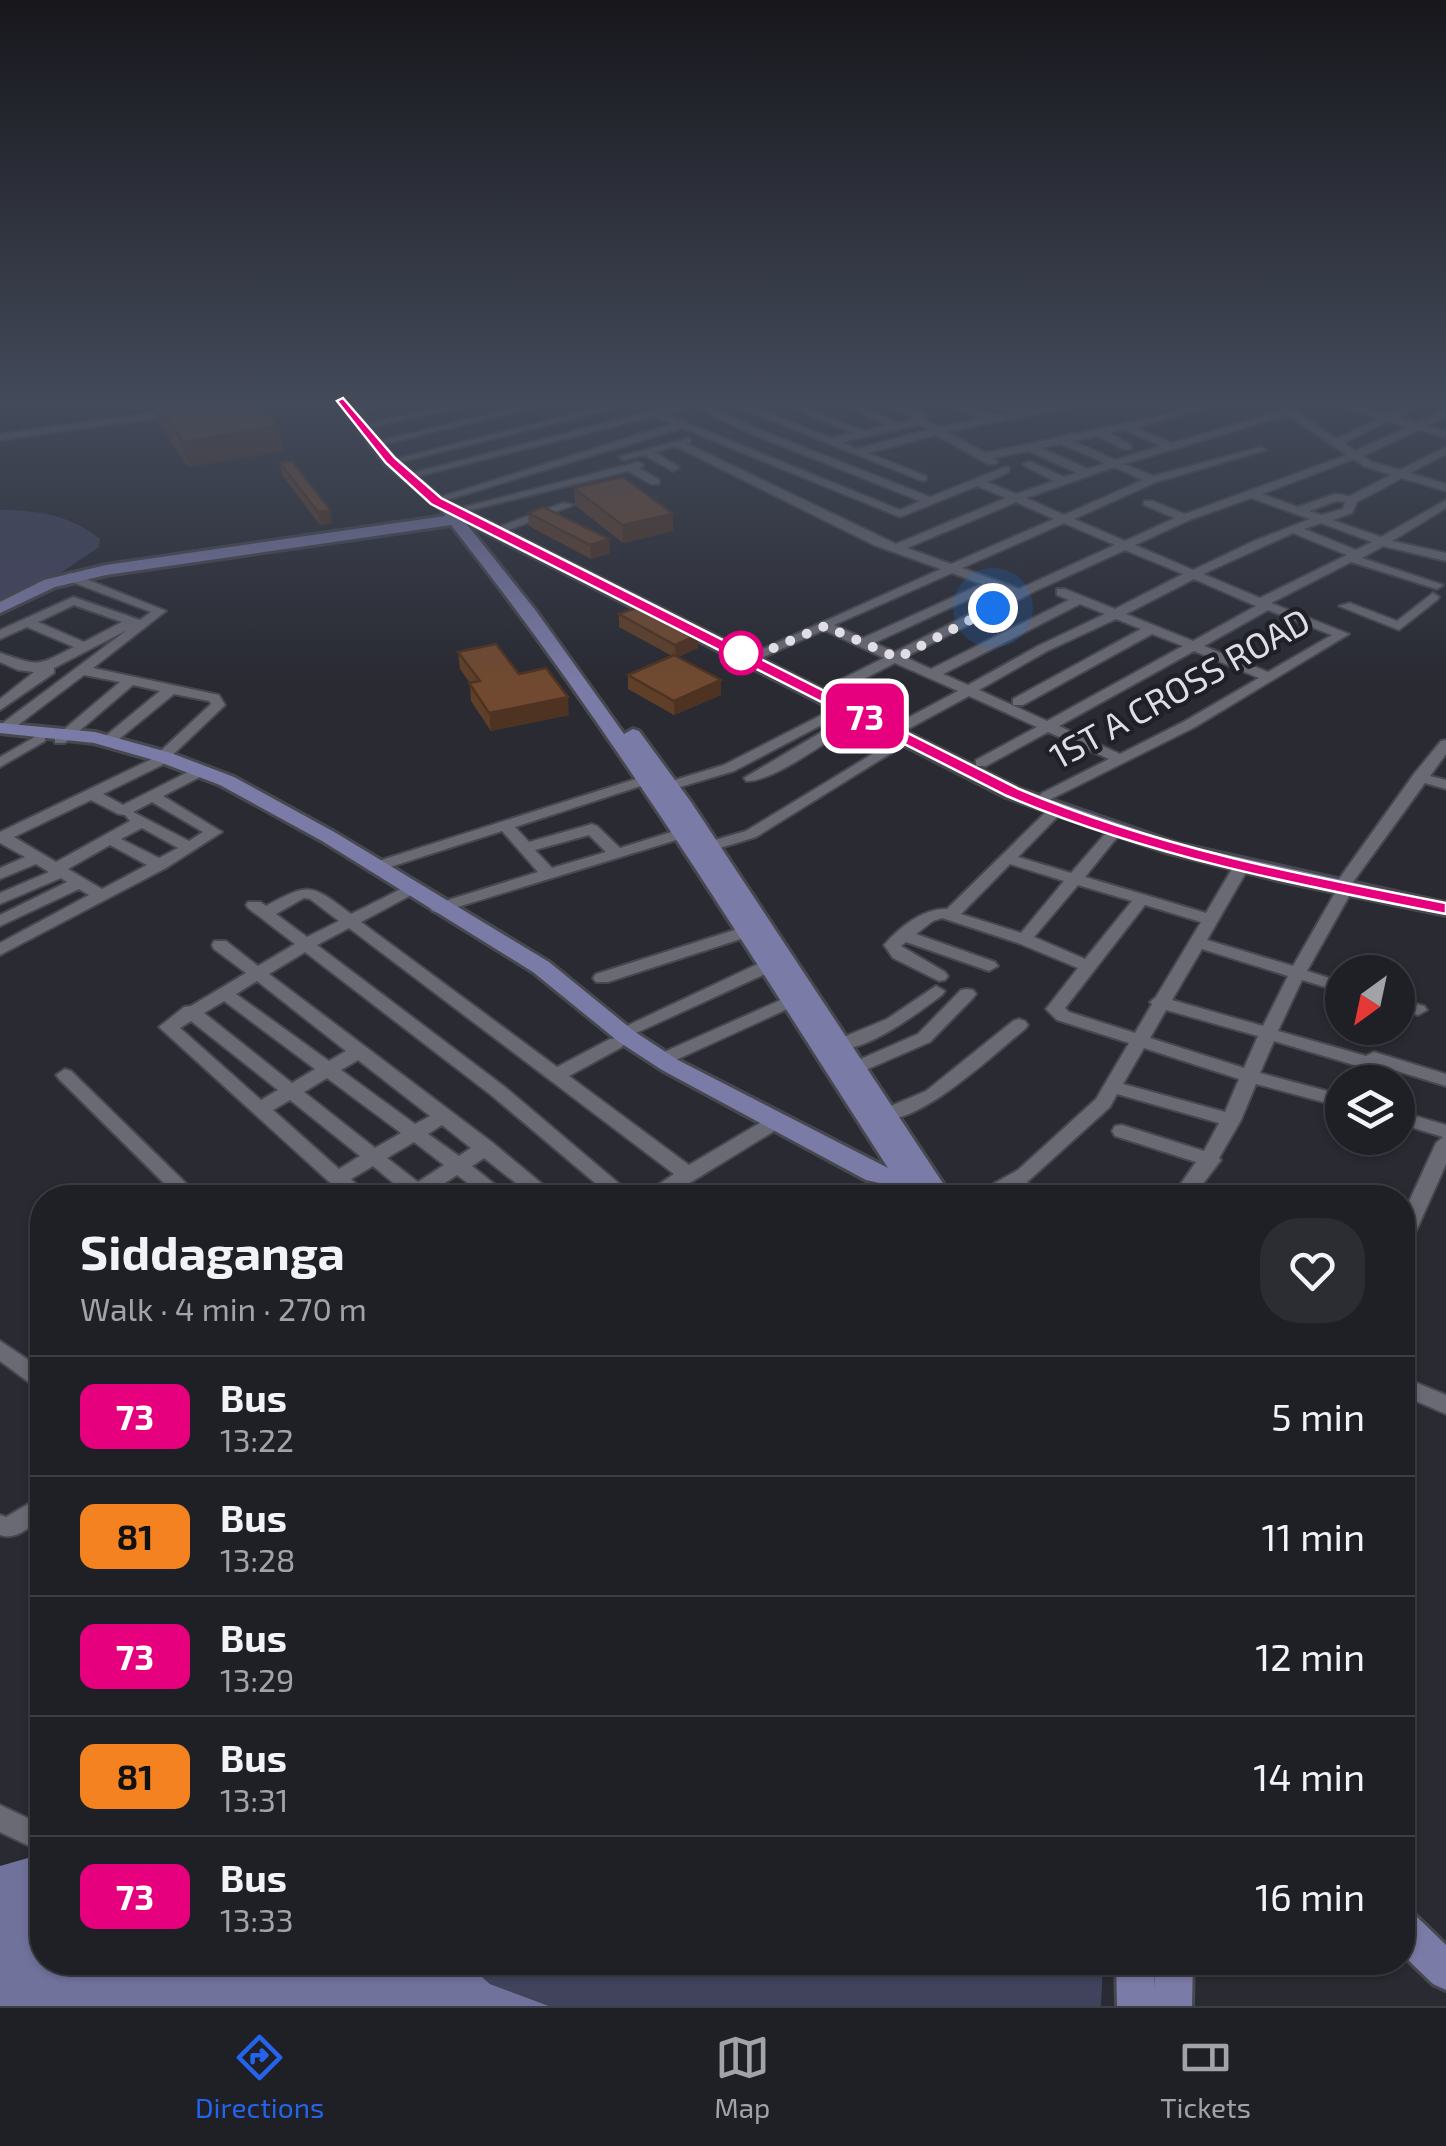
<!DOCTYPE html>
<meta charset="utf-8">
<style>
:root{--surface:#1f2026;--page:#2c2d32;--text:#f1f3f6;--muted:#a1a3a7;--line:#3c3e43;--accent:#2563eb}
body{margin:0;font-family:"Exo 2",sans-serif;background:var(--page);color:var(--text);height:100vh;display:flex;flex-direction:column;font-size:38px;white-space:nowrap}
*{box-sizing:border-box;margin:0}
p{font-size:32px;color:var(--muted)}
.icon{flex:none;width:55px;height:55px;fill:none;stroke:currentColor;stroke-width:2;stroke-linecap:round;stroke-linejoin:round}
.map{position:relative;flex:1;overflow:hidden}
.details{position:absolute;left:30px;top:1185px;width:1385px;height:790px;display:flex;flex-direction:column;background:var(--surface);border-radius:40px;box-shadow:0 2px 8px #0004,0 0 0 2px var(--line)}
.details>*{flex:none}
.badge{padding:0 20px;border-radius:15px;font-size:35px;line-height:65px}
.needle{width:65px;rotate:213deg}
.tools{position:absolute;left:1325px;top:955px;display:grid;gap:20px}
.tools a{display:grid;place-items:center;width:90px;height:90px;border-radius:50%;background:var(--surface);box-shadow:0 2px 8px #0004,0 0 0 2px var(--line);font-size:50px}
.you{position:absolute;width:50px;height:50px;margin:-25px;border:8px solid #fff;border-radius:50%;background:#1a73e8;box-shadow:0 0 0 15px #1a73e833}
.map>.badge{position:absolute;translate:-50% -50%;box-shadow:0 0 0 5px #fff}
.round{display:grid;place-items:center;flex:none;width:105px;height:105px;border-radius:40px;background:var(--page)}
.overview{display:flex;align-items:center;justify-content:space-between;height:170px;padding:0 50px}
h1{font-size:48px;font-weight:700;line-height:75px}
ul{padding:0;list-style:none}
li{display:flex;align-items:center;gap:30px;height:120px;padding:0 50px;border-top:2px solid var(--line)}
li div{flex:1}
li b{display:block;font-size:38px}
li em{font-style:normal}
li .badge{min-width:110px;font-weight:700;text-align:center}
.tabs{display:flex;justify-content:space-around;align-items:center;height:140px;border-top:2px solid var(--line);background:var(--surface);font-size:28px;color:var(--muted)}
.tabs a{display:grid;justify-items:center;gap:5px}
.tabs .selected{color:var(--accent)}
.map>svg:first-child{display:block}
.green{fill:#41425c}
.water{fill:#71729c}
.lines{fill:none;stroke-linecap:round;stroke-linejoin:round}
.minor-casing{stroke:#47474e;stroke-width:4}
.major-casing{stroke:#47474e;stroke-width:6}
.minor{fill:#6a6a74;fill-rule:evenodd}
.major{fill:#7b7ba7;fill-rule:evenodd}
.wall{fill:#603f29}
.shaded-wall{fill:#4e3322}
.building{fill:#704930;stroke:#4e3322;stroke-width:2.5}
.line{fill:#e6007e;stroke:#fff;stroke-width:2.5}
.walk{stroke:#dedee4;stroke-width:10;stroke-dasharray:0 18}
.stop-dot{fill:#fff;stroke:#e6007e;stroke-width:5}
.labels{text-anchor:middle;stroke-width:9;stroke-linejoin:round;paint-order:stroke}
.street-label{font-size:35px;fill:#dedee4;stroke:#202028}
</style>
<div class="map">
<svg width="1446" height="2006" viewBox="0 0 1446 2006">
<rect width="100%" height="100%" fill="#292a32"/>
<g class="green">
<path d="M0 510C38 510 70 515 100 539L99 547 59 574 0 603Z"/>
<path d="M466 1963H1103L1101 2006H549L490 1984Z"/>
</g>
<path class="water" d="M42 1854V1962L466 1963 490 1984 549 2006H0V1866Z"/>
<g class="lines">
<defs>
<g id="minor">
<path d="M375 401H395L359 411 354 408Z"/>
<path d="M467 401H488L372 427 367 424Z"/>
<path d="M542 401H561L377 446 372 443Z"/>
<path d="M624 401H642L401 462 396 459Z"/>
<path d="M689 401H707L704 404 760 430 930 497 1005 467 1009 468V472L987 482 1016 494 1054 481 1025 466 1023 464 1029 461 1064 477 1077 473 1029 451 993 458 998 462 996 464H988L936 435 868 453 926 476V480L922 481 723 401H738L831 438 853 433 775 401H790L864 431 887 425 833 401H847L898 423 916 419 878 401H892L926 415V420L939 427 981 419 937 401C969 401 979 420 1014 413L986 401H1001L1027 410 1075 401H1097L947 432 985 453 1163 415 1210 401H1227L1136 428 1172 443 1281 411 1268 401H1280L1337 439 1379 418 1323 401H1340L1387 414 1414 401H1428L1398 417 1417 423 1446 410V417L1427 426 1446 431V437L1419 430 1363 456 1372 462 1400 470 1446 447V454L1410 473 1446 484V491L1402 478 1357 502 1352 513 1332 520 1381 537 1446 500V508L1392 541 1446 553V561L1383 546 1362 558 1443 585 1437 589 1351 562 1271 603 1349 634 1195 727 1047 801 1042 799 1039 796 1042 793 1109 759 1048 732 986 766H976V760L1037 727 969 696 910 728H900V722L958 691 895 663 838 692H828V686L884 658 824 630 755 661 750 662 743 658 941 569 874 545 675 446 655 452 677 466 679 468 673 471 644 455 624 460 619 457 690 438V442L685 443 896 544 1006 498 977 486 900 517 682 428 447 500 437 498 672 424 654 416 415 477 409 474ZM693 406 752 434 920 501 900 510 665 414ZM1288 415 1347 455 1185 514 1152 501H1144V505L1175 518 1125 541 1074 519 1156 482 1266 450 1261 447 1153 476 1124 464ZM1389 421 1408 427 1355 451 1344 443ZM919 425 928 430 857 449 842 442ZM1124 430 1161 446 1115 460 1073 441 1098 436 1123 449H1131V445L1110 433ZM1061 444 1105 463 1088 469 1041 448ZM1354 459 1364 466 1391 475 1350 496 1335 494 1298 507 1262 494ZM1114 467 1143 480 1064 515 1026 498ZM1251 498 1310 519 1254 541 1193 570 1135 545 1189 520ZM1336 501 1345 502 1343 509 1321 515 1309 511ZM1016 502 1054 519 951 564 907 548ZM1064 523 1115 545 1019 589 962 568ZM1321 523 1372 542 1356 550 1304 529ZM1293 533 1347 555 1260 598 1203 574ZM1125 550 1183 574 1115 609 1065 589H1057V595L1069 600 931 669 905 657 1035 591ZM952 573 982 584 863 638 834 625ZM1194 579 1256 606 1193 641 1126 614ZM993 588 1009 594 895 652 874 643ZM1080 604 1105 614 1038 646 968 685 943 674ZM1268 610 1332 635 1268 672 1204 646ZM1116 619 1141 629 1013 699V705H1023L1152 634 1183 646 1047 721 979 690 1047 651ZM1194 651 1259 678 1185 721 1120 754 1059 726Z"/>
<path d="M178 409 182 410V414L0 440V434Z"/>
<path d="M638 462 644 465 639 468 659 480V484H651L628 471 463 512 457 509Z"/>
<path d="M563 503 573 505 506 531 496 528Z"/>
<path d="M71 573 166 611 93 668 219 695 225 705 162 765 103 794 123 805 190 771H200V777L163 796 222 832 166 868 0 955V943L89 895 79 889 0 926V915L67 882 61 878 0 904V893L49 872 36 864 0 879V868L25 857 0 843V832L152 759 211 704 209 701 174 694 113 744H103V738L160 691 133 685 65 743H55V737L120 682 84 675 10 731H0V725L127 630 54 668V673L0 710V699L34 672 18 670 0 662V653C40 666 35 667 74 647L27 627 0 639V630L73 597 140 620 151 612 67 580V574ZM74 605 122 622 84 642 38 622ZM91 800 118 814 125 815 130 821 56 862 14 837ZM152 802 203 832 189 841 133 812ZM142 828 178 848 159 858 121 839ZM110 845 147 865 102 889 68 869Z"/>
<path d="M1433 593 1439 597 1437 600 1399 630 1339 606 1350 603 1397 621Z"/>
<path d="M845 703 850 704V710L734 771 670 790 663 786 665 783 724 765Z"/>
<path d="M859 710 864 711V717C839 733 773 783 746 781L744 778Z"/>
<path d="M907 733 914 737 912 740 756 837 697 855 689 850 691 847 746 831Z"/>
<path d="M40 734 45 735V741L0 767V757Z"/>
<path d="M1446 740V754L1430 776 1446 780V789L1425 783 1353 882H1341L1339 879 1414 774 1441 741Z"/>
<path d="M645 776 650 777V783L515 827 529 842 592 824 597 826 620 848 681 829 686 831 689 834 686 837 438 913 432 911 430 908 432 905 538 872 502 831 381 870H369L367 867 369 864ZM589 835 606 852 552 868 535 850Z"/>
<path d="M1055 806 1063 811 1060 814 1018 857 1071 873 1104 835H1114L1117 838 1114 841 1085 877 1206 913 1235 864H1247L1249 867 1207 940 1293 966 1339 886H1351L1353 889 1307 971 1342 982V992L1302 980 1278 1031 1366 1056 1374 1052 1446 1074V1086L1381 1066 1372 1082H1354L1361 1067 1274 1041 1260 1073 1342 1095V1107L1256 1084 1241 1120 1219 1158 1221 1160 1192 1198H1171L1196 1162 1115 1136 1112 1131 1115 1126 1122 1125 1204 1151 1219 1123 1117 1094 1110 1107 1027 1182 1046 1198H1021L1012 1191 1001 1198H974L977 1193 1018 1170 1096 1099 1129 1043 1057 1020 1046 1009 1078 968 1018 943 942 918 933 921 916 934 995 962 998 966 989 971 906 942 901 946 945 972 948 976 945 980 939 981 893 958 884 945C899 928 923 908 947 909L1050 808ZM1010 864 1064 881 1021 933 961 914ZM1078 885 1132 901 1085 959 1034 937ZM1145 905 1201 922 1156 997 1150 1002 1152 1004 1135 1033 1069 1012 1065 1008ZM1202 949 1288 976 1263 1026 1172 1000ZM1166 1010 1258 1036 1244 1068 1150 1038ZM1144 1048 1239 1079 1225 1112 1123 1084Z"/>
<path d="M409 885 417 890 415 893 361 922 557 1067 610 1039 618 1038 615 1034 618 1030 764 961H776L779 965 776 969 623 1039 625 1043 622 1047 569 1076 689 1165 770 1117H784L786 1121 784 1125 665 1198H639L674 1174 349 928 317 945 505 1087 636 1198H613L491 1095 305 952 269 974 493 1143 559 1198H535L484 1158 472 1166 512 1198H488L457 1175 431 1192 435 1198H403V1191L373 1166 351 1179 370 1198H347L159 1027 184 1007 191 1006 246 973 214 949 212 945 214 941H226L258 966 295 944 248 908 246 905 248 902H260L266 906C310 882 311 884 351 914ZM304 898 310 899 339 921 307 937 276 914ZM257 981 346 1051 329 1061 236 994ZM224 1001 315 1069 292 1083 204 1013ZM191 1021 278 1090 261 1100 180 1028ZM358 1060 430 1116 415 1124 341 1070ZM327 1078 401 1133 375 1148 304 1092ZM290 1100 360 1156 339 1169 273 1110ZM442 1125 471 1148 459 1156 428 1134ZM414 1142 444 1165 418 1182 387 1158Z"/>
<path d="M747 926 755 931 753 935 608 982H596L593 978 596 974Z"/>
<path d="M936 986 945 991 942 995C918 1013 864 1054 834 1049L831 1045 834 1041 887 1019Z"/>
<path d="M967 989 973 990 976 994 973 998 930 1042 861 1072H849L846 1068 849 1064 918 1034 961 990Z"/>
<path d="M801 991 810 996 807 1000 667 1064 661 1066 652 1060 655 1056Z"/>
<path d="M1398 999 1424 1006 1427 1010 1418 1015 1398 1010Z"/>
<path d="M1019 1019 1025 1021 1028 1025 1025 1029C995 1053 918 1127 879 1119L877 1115 879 1111 926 1091 1013 1021Z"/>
<path d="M65 1069 71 1071 201 1198H179L59 1079 56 1075Z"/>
<path d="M1398 1111 1446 1125V1164L1412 1240 1409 1245 1402 1247V1217L1436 1143 1443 1137 1398 1123Z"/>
<path d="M0 1341 42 1369V1388L34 1386 0 1361Z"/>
<path d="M1402 1377 1446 1395V1414L1402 1395Z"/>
<path d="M42 1496V1518C30 1526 16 1541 0 1535V1515L6 1517Z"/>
<path d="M0 1805 42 1825V1852L0 1832Z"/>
</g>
<g id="major">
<path d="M337 401H350L395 458 441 498 1020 789 1179 844 1446 903V915L1281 881 1165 852 1006 797 465 522 536 611 624 734 633 729 639 731 691 802 944 1185 940 1191 927 1193 925 1197 908 1198 901 1188 866 1180 662 1070 619 1042 533 972 322 841 220 785 157 761 94 743 0 733V723L95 732 171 753 234 777 336 833 549 962 635 1032 678 1060 888 1168C747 950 612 728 451 525L106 575 55 587 0 613V602L44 580 106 565 445 516 442 510 385 464Z"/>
<path d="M1402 1910 1415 1915 1446 1945V1990L1433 1984 1402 1954Z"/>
<path d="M1116 1962H1154V1990L1155 1962H1193L1192 2006H1117Z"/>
</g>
</defs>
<use href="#minor" class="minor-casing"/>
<use href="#major" class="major-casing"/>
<use href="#minor" class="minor"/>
<use href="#major" class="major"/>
</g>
<g class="wall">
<path d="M105 401H257L283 451 188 467 157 420 154 407 110 411Z"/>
<path d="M280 463 332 523 320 525 282 475Z"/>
<path d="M574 488 673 531 623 543 575 505Z"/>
<path d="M528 513 610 553 591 559 529 526Z"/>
<path d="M619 614 698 648 678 657 721 695 674 715 628 689V675L672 656 619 627Z"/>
<path d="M458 652 519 674 569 715 491 731 471 701 470 683 460 669Z"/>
</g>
<g class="shaded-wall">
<path d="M108 401H153L154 407 110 411Z"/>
<path d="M279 426 283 451 188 467 183 442Z"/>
<path d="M330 510 332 523 320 525 318 512Z"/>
<path d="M673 514V531L623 543 622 525Z"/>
<path d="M609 539 610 553 591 559 590 545Z"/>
<path d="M698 635V648L676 658 675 645Z"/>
<path d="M721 680V695L674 715V701Z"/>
<path d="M568 697 569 715 491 731 489 713Z"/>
</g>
<g class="building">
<path d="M156 401H257L279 426 183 442Z"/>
<path d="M292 461 330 510 318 512 280 463Z"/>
<path d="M623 477 673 514 622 525 574 488Z"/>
<path d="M543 507 609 539 590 545 528 513Z"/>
<path d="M641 606 698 635 675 645 619 614Z"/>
<path d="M496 644 519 674 546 668 568 697 489 713 469 683 480 681 458 652Z"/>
<path d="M674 655 721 680 674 701 628 675Z"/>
</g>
<linearGradient id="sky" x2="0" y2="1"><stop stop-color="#17171c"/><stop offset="0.59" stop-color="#434a5a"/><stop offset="1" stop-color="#434a5a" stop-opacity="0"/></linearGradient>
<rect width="1446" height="682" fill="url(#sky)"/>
<path class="line" d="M343 398 395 458 441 498 1019 789C1156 847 1301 875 1446 903V914C1297 885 1148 856 1007 796L431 504 386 463 337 401Z"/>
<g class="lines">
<path class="walk" d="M741 653 750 658 825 626 898 658 993 608"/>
</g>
<circle class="stop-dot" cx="741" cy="653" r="20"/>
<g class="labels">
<g class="street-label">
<text transform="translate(1180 689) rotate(-29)" y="12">1ST A CROSS ROAD</text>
</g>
</g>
</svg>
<div class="tools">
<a><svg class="needle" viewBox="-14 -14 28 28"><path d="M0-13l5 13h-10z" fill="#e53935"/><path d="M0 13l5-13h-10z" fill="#a1a3a7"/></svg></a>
<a><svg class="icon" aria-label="layers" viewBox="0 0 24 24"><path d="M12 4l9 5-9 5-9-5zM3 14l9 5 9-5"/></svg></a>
</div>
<div class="you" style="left:993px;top:608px"></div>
<b class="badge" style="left:865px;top:716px;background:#e6007e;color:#fff">73</b>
<section class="details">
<div class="overview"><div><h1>Siddaganga</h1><p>Walk · 4 min · 270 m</p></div><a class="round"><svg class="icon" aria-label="heart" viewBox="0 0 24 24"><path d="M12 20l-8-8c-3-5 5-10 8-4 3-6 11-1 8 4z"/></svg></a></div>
<ul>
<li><span class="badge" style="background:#e6007e;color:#fff">73</span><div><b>Bus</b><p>13:22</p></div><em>5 min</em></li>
<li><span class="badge" style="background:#f58220;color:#111">81</span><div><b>Bus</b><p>13:28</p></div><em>11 min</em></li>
<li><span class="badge" style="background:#e6007e;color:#fff">73</span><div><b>Bus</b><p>13:29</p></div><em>12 min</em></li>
<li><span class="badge" style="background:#f58220;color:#111">81</span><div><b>Bus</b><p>13:31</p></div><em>14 min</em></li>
<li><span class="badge" style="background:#e6007e;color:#fff">73</span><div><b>Bus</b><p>13:33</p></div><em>16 min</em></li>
</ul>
</section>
</div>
<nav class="tabs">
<a class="selected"><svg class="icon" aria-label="directions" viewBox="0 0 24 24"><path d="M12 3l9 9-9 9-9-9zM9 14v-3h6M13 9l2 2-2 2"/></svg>Directions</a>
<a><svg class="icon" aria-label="map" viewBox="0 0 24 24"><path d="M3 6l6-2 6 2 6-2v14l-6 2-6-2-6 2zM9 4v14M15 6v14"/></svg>Map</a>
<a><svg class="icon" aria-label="tickets" viewBox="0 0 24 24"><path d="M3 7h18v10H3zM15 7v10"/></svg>Tickets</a>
</nav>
